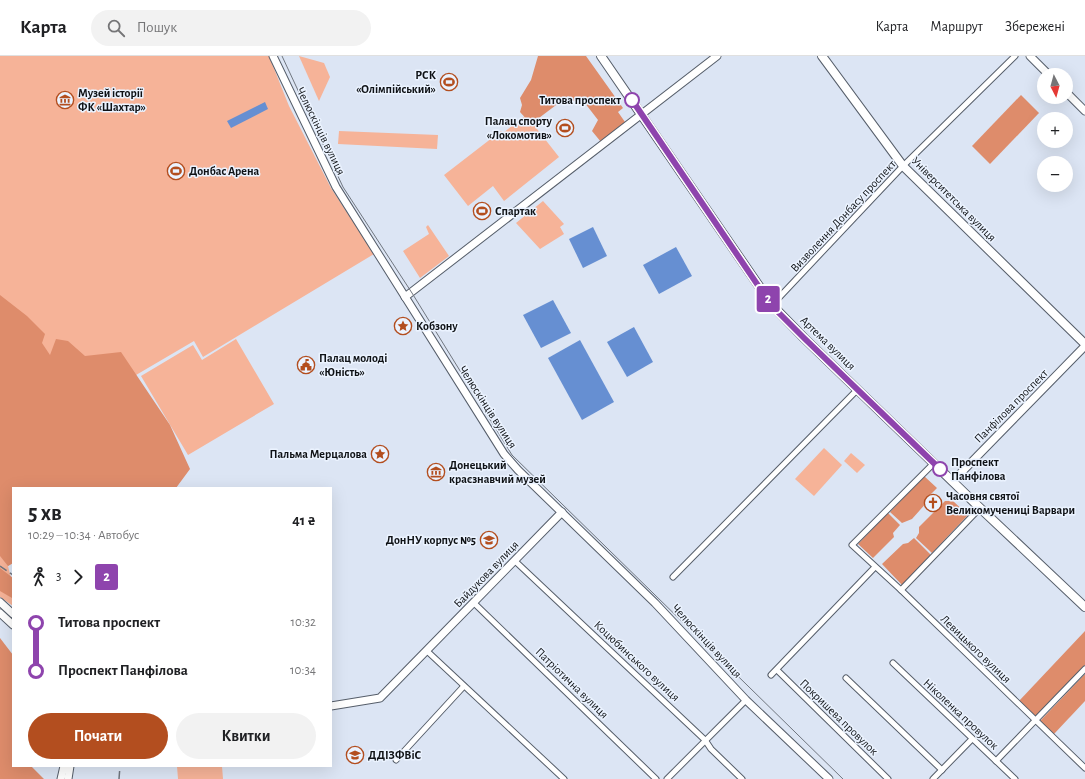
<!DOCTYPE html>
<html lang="uk">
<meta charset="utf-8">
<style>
:root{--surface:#fff;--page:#f2f2f2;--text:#202124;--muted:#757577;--line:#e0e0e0;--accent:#b34e1f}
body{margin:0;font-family:"Alegreya Sans",sans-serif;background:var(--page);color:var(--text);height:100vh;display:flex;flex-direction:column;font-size:15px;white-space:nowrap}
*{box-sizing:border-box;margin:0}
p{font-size:13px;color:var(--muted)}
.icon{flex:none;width:22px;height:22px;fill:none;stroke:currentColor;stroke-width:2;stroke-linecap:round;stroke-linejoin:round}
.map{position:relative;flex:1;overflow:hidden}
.panel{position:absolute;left:12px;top:431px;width:320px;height:280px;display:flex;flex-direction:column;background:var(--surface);border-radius:0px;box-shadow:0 4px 16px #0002}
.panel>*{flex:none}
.badge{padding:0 8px;border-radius:3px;font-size:14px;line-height:26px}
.needle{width:26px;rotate:174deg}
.buttons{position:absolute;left:1037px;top:12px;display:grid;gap:8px}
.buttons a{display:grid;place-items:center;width:36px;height:36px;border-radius:50%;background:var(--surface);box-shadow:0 4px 16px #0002;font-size:20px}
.map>.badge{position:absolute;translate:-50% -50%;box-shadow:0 0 0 2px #fff}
.legs{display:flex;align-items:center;gap:6px;height:44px;padding:0 16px;font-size:13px}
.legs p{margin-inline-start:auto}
.headline{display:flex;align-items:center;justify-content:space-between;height:68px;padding:0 16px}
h1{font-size:22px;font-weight:600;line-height:30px}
.action{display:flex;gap:8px;margin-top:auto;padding:8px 16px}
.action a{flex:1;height:46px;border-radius:24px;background:var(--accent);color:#fff;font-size:16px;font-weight:600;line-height:46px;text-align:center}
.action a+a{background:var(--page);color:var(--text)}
ul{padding:0 16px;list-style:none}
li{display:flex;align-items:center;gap:14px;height:48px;font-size:15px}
li i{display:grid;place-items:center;width:6px;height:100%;margin:0 5px;background:currentColor}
li i::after{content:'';width:10px;height:10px;margin:-5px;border:3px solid;border-radius:50%;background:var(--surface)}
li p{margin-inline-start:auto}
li:first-child i{background:linear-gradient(#0000 50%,currentColor 0)}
li:last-child i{background:linear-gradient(currentColor 50%,#0000 0)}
header{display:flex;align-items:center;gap:24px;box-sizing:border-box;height:56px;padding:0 20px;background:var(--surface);border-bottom:1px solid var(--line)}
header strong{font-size:19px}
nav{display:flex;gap:22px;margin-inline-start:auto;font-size:14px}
.search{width:280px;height:36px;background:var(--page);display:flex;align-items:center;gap:10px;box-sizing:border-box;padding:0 14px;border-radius:22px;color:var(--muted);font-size:15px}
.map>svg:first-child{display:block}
.green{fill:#f6b398}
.forest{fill:#de8c6b}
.water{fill:#668fd2}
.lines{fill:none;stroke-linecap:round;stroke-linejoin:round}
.street-casing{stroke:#565e6a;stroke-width:7}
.secondary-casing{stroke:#565e6a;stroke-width:9}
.primary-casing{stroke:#565e6a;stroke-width:10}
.street{stroke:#fff;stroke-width:5}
.secondary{stroke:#fff;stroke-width:7}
.primary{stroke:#fff;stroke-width:8}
.tram{stroke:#70767f;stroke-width:1}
.rail{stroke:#70767f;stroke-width:1.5;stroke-dasharray:8 4;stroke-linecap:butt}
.line-1-casing{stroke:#fff;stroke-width:9}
.line-1{stroke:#8e44ad;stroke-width:6}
.stop-1-dot{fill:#fff;stroke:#8e44ad;stroke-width:2}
.labels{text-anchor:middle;stroke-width:3;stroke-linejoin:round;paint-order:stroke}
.poi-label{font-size:12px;font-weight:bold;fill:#0f1216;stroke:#ebf3ff;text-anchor:start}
.stop-label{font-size:12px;font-weight:bold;fill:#0f1216;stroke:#ebf3ff;text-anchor:end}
.street-label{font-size:12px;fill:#0f1216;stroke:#ebf3ff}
</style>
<header>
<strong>Карта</strong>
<div class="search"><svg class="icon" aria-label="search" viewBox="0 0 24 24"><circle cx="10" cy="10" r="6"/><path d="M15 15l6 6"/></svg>Пошук</div>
<nav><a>Карта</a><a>Маршрут</a><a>Збережені</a></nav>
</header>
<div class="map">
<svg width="1085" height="723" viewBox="0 0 1085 723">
<rect width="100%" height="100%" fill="#dce5f4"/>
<g class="green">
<path d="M0 0H269L289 50 331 132 374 198 203 301 194 285 119 329 13 432V507L8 510 13 530V550L0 541Z"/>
<path d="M299 0 324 7 330 21 319 45Z"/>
<path d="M526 59 559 101 504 145 493 130 468 150 444 119 501 75 503 77Z"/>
<path d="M339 75 438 79 437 93 338 88Z"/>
<path d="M543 145 564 168 560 171 564 178 540 193 516 167Z"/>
<path d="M428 169 449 200 420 222 403 195 429 178 426 171Z"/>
<path d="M236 283 274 348 188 399 141 320 193 289 202 304Z"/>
<path d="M824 392 842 409 814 440 795 423Z"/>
<path d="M851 397 865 409 857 417 844 405Z"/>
<path d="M177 710H222L223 723H178Z"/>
</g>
<g class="forest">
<path d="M538 0H586L623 52 618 56 625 66 601 86 592 75 598 64 581 42 575 46 568 40 531 68 520 56 522 49 520 42 531 24Z"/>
<path d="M1021 39 1039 57 990 108 972 90Z"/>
<path d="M0 239 27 260 45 278 42 287 50 299 56 283 68 285 85 300 121 296 170 369 190 413 176 432H13V507L8 510 0 500Z"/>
<path d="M924 420 937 432 928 441V445L912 463 902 467 890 456Z"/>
<path d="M945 445H953L968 459 932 497 916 482 919 477V471Z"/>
<path d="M888 457 900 469 893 477 894 481 873 502 858 488Z"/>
<path d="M914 482 932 500 902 529 882 508 903 488 908 487Z"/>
<path d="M0 512 13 522 12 542 0 535Z"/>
<path d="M1085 575V609L1036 661 1019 645Z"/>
<path d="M0 582 13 599V710H31L44 723H0Z"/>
<path d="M1085 618V645L1054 678 1040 665Z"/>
</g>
<g class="water">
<path d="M265 46 268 53 231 72 227 65Z"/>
<path d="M593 171 607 200 583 212 569 183Z"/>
<path d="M676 191 692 220 659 238 643 209Z"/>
<path d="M553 244 571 277 541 292 523 259Z"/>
<path d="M634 271 653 306 627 321 607 286Z"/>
<path d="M580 284 614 346 582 364 548 302Z"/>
</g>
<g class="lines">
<defs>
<g id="street">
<path d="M772 249 903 110 1015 0"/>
<path d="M934 407 852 489 901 534 1085 712"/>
<path d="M515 505 705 684 711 693 742 723"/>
<path d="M673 521 858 333"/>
<path d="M901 534 980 452"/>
<path d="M474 547 656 723"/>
<path d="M427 595 564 723"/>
<path d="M893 607 1015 723"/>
<path d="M777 614 888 723"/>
<path d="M771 619 875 511"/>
<path d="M846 622 942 714"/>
<path d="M396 704 464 630"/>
<path d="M996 705 1085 613"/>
<path d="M667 723 746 644"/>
<path d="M933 723 972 683"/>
</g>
<g id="secondary">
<path d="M273 0 336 131 504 398 518 414 655 547 746 644 829 723"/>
<path d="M1030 0 1049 19"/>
<path d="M1066 36 1085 55"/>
<path d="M405 241 717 0"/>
<path d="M953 425 1085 290"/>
<path d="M0 546 13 558"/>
<path d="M0 557 13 569"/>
<path d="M331 650 380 642 562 456"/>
<path d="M61 723 64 710"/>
<path d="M68 723 70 710"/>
</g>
<g id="primary">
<path d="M601 0 772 249 804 282 980 452 1085 551"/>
<path d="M822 0 903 110 1085 288"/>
</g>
</defs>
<use href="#street" class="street-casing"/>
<use href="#secondary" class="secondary-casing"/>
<use href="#primary" class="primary-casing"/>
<use href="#street" class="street"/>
<use href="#secondary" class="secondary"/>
<use href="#primary" class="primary"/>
<path class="tram" d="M282 0 343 131 412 237 512 399 843 723"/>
<g class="rail">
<path d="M0 510 13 519"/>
<path d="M119 723 120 710"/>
</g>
</g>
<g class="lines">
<defs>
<path id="line-1" d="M632 44 772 250 804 282 940 413"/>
</defs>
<use href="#line-1" class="line-1-casing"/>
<use href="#line-1" class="line-1"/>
</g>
<defs>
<symbol id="stadium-ring" viewBox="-11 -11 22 22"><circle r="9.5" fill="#ebf3ff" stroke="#b34e1f" stroke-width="1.5"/><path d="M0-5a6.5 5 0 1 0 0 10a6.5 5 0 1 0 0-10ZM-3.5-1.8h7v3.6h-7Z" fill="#b34e1f"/></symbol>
<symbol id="museum-ring" viewBox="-11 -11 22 22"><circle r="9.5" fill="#ebf3ff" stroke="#b34e1f" stroke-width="1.5"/><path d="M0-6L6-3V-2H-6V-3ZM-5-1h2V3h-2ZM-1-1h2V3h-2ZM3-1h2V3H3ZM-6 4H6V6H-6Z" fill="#b34e1f"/></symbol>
<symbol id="sight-ring" viewBox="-11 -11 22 22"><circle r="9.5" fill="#ebf3ff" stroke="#b34e1f" stroke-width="1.5"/><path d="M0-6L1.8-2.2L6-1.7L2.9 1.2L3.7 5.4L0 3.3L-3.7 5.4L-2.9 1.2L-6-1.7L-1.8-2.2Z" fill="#b34e1f"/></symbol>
<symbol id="civic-ring" viewBox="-11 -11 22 22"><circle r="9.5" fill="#ebf3ff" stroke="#b34e1f" stroke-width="1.5"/><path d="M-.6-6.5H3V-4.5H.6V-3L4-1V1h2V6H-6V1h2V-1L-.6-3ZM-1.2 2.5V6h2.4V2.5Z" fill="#b34e1f"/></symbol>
<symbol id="church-ring" viewBox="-11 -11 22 22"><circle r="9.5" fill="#ebf3ff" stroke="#b34e1f" stroke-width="1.5"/><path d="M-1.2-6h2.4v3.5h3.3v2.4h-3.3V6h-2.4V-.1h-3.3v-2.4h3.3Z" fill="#b34e1f"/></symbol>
<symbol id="university-ring" viewBox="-11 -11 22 22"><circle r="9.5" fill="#ebf3ff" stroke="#b34e1f" stroke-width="1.5"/><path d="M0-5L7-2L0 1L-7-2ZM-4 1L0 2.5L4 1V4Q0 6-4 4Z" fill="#b34e1f"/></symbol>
</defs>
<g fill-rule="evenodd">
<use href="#stadium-ring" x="439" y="16" width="20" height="20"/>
<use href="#museum-ring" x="55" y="34" width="20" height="20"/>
<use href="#stadium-ring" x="555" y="62" width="20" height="20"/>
<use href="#stadium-ring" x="166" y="105" width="20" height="20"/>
<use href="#stadium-ring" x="472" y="145" width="20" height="20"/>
<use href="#sight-ring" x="393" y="260" width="20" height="20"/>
<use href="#civic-ring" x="296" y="299" width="20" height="20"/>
<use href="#sight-ring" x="370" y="388" width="20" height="20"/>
<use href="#museum-ring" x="426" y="406" width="20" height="20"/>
<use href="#church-ring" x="923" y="437" width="20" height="20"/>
<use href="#university-ring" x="479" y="474" width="20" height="20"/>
<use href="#university-ring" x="345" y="689" width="20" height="20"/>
</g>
<g class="stop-1-dot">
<circle cx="632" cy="44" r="7"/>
<circle cx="940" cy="413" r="7"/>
</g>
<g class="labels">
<g class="poi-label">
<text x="436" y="23" text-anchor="end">РСК<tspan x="436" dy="14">«Олімпійський»</tspan></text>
<text x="78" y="41">Музей історії<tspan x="78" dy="14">ФК «Шахтар»</tspan></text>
<text x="552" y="69" text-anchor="end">Палац спорту<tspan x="552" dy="14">«Локомотив»</tspan></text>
<text x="189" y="119">Донбас Арена</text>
<text x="495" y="159">Спартак</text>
<text x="416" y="274">Кобзону</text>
<text x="319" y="306">Палац молоді<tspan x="319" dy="14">«Юність»</tspan></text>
<text x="367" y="402" text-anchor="end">Пальма Мерцалова</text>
<text x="449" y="413">Донецький<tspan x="449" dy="14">краєзнавчий музей</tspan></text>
<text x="946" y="444">Часовня святої<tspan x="946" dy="14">Великомучениці Варвари</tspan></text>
<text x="476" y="488" text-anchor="end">ДонНУ корпус №5</text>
<text x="368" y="703">ДДІЗФВіС</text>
</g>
<g class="stop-label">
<text x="621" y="48">Титова проспект</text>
<text x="951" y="410" text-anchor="start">Проспект<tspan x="951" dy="14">Панфілова</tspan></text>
</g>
<g class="street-label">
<text transform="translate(321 75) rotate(64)" y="4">Челюскінців вулиця</text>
<text transform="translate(954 143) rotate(45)" y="4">Університетська вулиця</text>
<text transform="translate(843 160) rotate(-47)" y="4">Визволення Донбасу проспект</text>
<text transform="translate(828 287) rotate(44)" y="4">Артема вулиця</text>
<text transform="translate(1011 350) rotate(-45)" y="4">Панфілова проспект</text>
<text transform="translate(488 351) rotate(57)" y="4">Челюскінців вулиця</text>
<text transform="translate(486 518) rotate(-46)" y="4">Байдукова вулиця</text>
<text transform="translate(707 585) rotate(47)" y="4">Челюскінців вулиця</text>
<text transform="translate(976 593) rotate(44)" y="4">Левицького вулиця</text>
<text transform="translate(637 605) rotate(43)" y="4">Коцюбинського вулиця</text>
<text transform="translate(572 627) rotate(44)" y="4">Патріотична вулиця</text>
<text transform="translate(961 658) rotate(43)" y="4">Ніколенка провулок</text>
<text transform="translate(839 661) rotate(44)" y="4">Покришева провулок</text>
</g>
</g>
</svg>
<div class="buttons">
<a><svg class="needle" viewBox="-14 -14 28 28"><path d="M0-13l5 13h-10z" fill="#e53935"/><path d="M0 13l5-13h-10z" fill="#757577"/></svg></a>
<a>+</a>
<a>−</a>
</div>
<b class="badge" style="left:768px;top:243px;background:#8e44ad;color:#fff">2</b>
<section class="panel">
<div class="headline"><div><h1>5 хв</h1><p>10:29 – 10:34 · Автобус</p></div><b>41 ₴</b></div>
<div class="legs"><svg class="icon" aria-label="walk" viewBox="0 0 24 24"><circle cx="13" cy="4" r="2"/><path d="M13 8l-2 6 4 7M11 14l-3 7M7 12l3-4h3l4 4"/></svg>3<svg class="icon" aria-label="forward" viewBox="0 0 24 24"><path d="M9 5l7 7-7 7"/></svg><b class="badge" style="background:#8e44ad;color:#fff">2</b></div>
<ul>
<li><i style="color:#8e44ad"></i><b>Титова проспект</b><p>10:32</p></li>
<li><i style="color:#8e44ad"></i><b>Проспект Панфілова</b><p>10:34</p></li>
</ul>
<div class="action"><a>Почати</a><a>Квитки</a></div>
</section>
</div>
